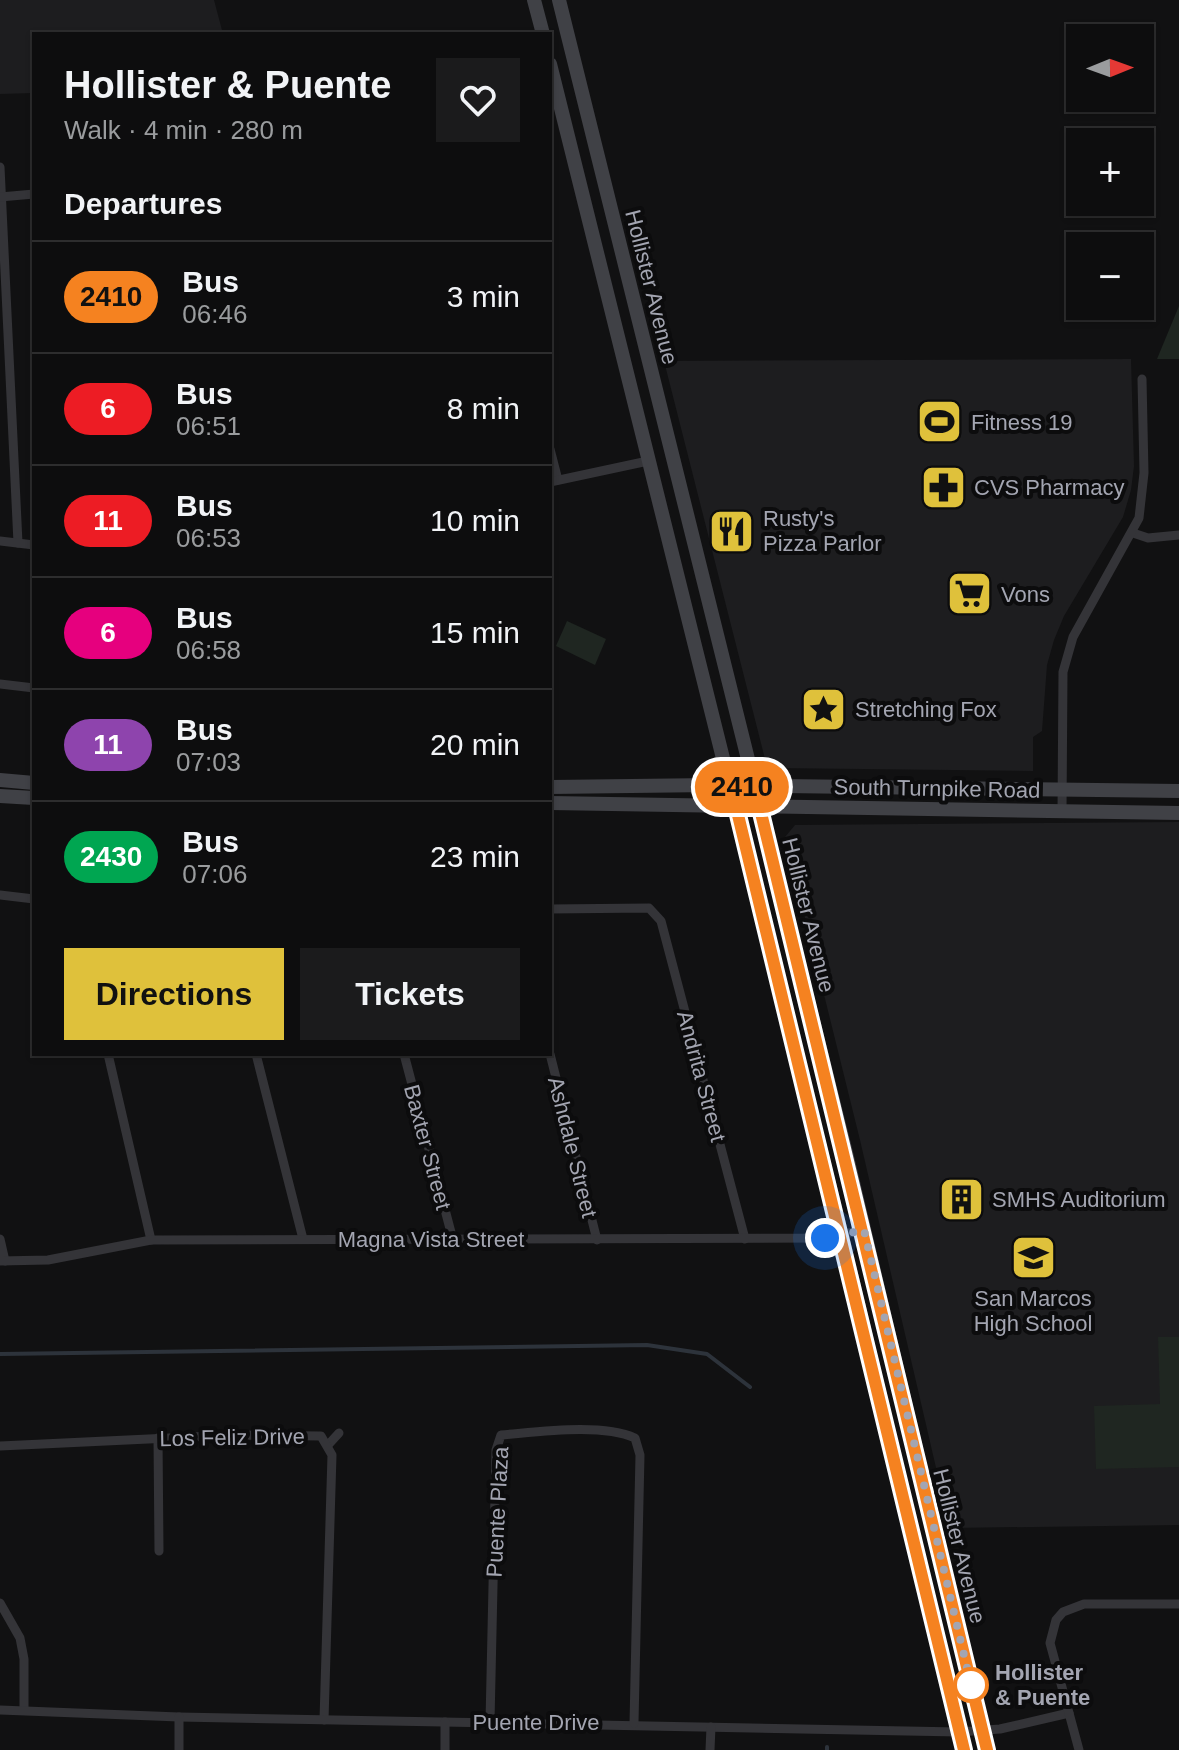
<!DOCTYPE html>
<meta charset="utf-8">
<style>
:root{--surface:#0d0d0e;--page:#1b1b1c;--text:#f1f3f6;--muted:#9a9c9e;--line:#2d2d2e;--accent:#dfc13b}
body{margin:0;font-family:Arial,sans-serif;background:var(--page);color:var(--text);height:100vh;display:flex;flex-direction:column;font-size:30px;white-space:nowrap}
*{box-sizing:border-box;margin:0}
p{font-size:26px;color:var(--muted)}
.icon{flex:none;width:44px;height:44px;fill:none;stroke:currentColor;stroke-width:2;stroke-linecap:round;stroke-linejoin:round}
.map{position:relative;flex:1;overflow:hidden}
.sheet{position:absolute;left:32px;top:32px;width:520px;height:1024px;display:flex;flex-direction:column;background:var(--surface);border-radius:0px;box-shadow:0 2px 6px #0004,0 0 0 2px var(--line)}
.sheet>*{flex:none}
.badge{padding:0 16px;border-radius:26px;font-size:28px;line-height:52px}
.needle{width:52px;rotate:89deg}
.tools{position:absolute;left:1066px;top:24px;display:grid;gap:16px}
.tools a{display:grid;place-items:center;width:88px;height:88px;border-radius:0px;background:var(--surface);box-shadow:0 2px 6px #0004,0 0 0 2px var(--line);font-size:40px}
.you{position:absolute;width:40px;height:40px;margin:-20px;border:6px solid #fff;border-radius:50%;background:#1a73e8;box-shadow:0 0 0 12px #1a73e833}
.map>.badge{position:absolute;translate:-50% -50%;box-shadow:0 0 0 4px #fff}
h2{padding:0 32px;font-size:30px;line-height:72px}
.round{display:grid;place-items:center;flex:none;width:84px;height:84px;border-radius:0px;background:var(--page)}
.head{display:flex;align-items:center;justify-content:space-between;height:136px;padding:0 32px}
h1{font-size:38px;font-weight:600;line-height:60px}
.cta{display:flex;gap:16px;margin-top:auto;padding:16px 32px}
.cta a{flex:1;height:92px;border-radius:0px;background:var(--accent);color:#111;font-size:32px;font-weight:600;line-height:92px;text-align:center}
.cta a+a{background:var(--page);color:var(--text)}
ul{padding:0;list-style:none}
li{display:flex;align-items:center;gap:24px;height:112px;padding:0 32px;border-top:2px solid var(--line)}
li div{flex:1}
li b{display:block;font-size:30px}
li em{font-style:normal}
li .badge{min-width:88px;font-weight:700;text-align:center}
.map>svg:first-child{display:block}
.built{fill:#1d1d1f}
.green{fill:#1f2621}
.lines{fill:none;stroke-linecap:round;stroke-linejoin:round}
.stream{stroke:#2d333b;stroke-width:4}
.street{stroke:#343438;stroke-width:9}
.secondary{stroke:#404146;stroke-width:14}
.line-casing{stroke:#fff;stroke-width:18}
.line{stroke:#f58220;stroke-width:12}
.walk{stroke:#a3a5b1;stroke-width:8;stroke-dasharray:0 14.4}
.stop-dot{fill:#fff;stroke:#f58220;stroke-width:4}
.labels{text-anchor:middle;stroke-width:8;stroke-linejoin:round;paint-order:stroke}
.street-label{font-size:22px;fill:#a3a5b1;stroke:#0c0c0d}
.poi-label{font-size:22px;fill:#a3a5b1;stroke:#0c0c0d;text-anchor:start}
.stop-label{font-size:22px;font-weight:bold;fill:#a3a5b1;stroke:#0c0c0d;text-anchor:start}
</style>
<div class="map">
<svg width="1179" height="1750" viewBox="0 0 1179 1750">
<rect width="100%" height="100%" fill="#111112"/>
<g class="built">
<path d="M0 0H214L223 34H34V93L0 94Z"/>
<path d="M1131 359 1134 466 1131 490 1123 517 1064 616 1054 640 1047 665 1042 731 1033 737V771L773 768 766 763 664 361Z"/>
<path d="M1179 822V1525L950 1528 860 1140 785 837 795 825Z"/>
</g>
<g class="green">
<path d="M1179 306V359H1157Z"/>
<path d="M567 621 606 639 595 665 556 646Z"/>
<path d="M1158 1337H1179V1467L1096 1469 1094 1406 1160 1404Z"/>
</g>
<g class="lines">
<g class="stream">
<path d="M0 1354 647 1345 707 1354 750 1387"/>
<path d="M827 1747V1750"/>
</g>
<g class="street">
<path d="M0 167 18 543"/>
<path d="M0 197 34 194"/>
<path d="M550 449 558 480"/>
<path d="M550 482 648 461"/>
<path d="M1133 533 1148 538 1179 535"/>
<path d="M0 541 34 545"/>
<path d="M0 684 34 688"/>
<path d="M1062 812 1063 672 1073 637 1139 518 1144 473 1142 379"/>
<path d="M0 895 34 899"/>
<path d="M550 909 649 908 661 921 745 1239"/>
<path d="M108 1054 151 1240"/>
<path d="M256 1054 303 1239"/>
<path d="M404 1054 453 1240"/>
<path d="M550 1054 597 1240"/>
<path d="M0 1239 5 1261"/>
<path d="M0 1261 48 1260 151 1240 825 1238 864 1230"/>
<path d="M158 1438 159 1551"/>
<path d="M328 1445 339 1433"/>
<path d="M0 1446 233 1435 321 1436 332 1455 324 1720"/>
<path d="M0 1603 20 1638 24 1659V1710"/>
<path d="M0 1710 179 1717 959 1732 1000 1729 1069 1713"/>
<path d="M445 1722V1750"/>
<path d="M490 1722 496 1450 501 1435C538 1432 602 1423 635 1438L640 1455 634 1723"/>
<path d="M179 1750V1717"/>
<path d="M710 1750 711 1727"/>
<path d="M1079 1750 1050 1643 1056 1620 1063 1612 1084 1604H1179"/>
</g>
<g class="secondary">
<path d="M534 0 543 34"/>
<path d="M559 0 847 1157 987 1750"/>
<path d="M550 64 842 1236 964 1750"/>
<path d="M0 780 34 783"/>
<path d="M550 787 712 785 1179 791"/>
<path d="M0 796 34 798"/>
<path d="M550 803 1179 813"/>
</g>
</g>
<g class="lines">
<defs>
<path id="line" d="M964 1750 731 786 755 788 987 1750"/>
</defs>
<use href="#line" class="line-casing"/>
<use href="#line" class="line"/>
<path class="walk" d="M825 1238 864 1230 971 1685"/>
</g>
<defs>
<symbol id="stadium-square" viewBox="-11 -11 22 22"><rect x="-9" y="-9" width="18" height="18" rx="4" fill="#dfc13b" stroke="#0c0c0d"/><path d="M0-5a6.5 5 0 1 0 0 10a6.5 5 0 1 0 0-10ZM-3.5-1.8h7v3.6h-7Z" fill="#111"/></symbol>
<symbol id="pharmacy-square" viewBox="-11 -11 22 22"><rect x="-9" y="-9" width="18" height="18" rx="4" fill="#dfc13b" stroke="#0c0c0d"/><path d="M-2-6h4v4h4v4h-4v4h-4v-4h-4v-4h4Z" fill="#111"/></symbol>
<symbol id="restaurant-square" viewBox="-11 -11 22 22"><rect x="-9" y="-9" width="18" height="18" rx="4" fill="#dfc13b" stroke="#0c0c0d"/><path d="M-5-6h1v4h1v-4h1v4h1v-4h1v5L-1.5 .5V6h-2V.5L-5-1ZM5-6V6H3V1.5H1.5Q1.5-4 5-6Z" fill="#111"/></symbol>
<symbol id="supermarket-square" viewBox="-11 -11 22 22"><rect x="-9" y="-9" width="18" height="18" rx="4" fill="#dfc13b" stroke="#0c0c0d"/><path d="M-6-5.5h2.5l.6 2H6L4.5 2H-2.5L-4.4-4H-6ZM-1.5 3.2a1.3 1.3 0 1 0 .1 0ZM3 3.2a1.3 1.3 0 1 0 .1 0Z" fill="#111"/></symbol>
<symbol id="sight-square" viewBox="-11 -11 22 22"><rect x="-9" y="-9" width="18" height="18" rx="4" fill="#dfc13b" stroke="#0c0c0d"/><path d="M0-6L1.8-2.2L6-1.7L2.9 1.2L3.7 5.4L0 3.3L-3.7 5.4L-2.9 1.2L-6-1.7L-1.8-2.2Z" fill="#111"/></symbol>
<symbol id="building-square" viewBox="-11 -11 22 22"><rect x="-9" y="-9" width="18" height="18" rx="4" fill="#dfc13b" stroke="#0c0c0d"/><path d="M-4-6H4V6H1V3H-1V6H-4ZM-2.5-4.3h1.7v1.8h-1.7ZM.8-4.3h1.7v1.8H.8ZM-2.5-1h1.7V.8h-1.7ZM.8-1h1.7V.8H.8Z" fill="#111"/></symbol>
<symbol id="school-square" viewBox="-11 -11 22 22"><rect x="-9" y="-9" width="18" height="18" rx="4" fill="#dfc13b" stroke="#0c0c0d"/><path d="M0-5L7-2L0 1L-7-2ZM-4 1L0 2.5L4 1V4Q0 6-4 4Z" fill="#111"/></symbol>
</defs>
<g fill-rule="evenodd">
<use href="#stadium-square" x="914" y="396" width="51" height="51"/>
<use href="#pharmacy-square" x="918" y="462" width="51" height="51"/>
<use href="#restaurant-square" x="706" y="506" width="51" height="51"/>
<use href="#supermarket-square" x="944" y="568" width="51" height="51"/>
<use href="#sight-square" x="798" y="684" width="51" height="51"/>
<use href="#building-square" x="936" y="1174" width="51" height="51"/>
<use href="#school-square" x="1008" y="1232" width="51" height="51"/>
</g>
<circle class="stop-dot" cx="971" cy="1685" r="16"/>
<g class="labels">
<g class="street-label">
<text transform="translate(652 287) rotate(76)" y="8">Hollister Avenue</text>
<text transform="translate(937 788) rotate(1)" y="8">South Turnpike Road</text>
<text transform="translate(809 915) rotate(76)" y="8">Hollister Avenue</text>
<text transform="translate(702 1076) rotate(75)" y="8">Andrita Street</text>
<text transform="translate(428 1147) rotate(75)" y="8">Baxter Street</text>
<text transform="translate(573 1147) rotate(76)" y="8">Ashdale Street</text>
<text x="431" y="1247">Magna Vista Street</text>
<text transform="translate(232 1437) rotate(-1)" y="8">Los Feliz Drive</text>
<text transform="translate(497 1512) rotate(-87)" y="8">Puente Plaza</text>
<text transform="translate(960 1546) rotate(76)" y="8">Hollister Avenue</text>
<text x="536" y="1730">Puente Drive</text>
</g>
<g class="poi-label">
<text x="971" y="430">Fitness 19</text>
<text x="974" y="495">CVS Pharmacy</text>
<text x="763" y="526">Rusty's<tspan x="763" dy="25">Pizza Parlor</tspan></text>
<text x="1001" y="602">Vons</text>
<text x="855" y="717">Stretching Fox</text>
<text x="992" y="1207">SMHS Auditorium</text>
<text x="1033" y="1306" text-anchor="middle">San Marcos<tspan x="1033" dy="25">High School</tspan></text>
</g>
<g class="stop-label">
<text x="995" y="1680">Hollister<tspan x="995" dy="25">&amp; Puente</tspan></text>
</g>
</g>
</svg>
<div class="tools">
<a><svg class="needle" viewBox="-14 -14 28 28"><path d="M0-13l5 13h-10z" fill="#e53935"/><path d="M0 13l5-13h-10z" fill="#9a9c9e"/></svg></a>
<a>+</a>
<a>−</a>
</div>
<div class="you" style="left:825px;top:1238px"></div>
<b class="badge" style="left:742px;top:787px;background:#f58220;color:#111">2410</b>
<section class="sheet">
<div class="head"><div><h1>Hollister &amp; Puente</h1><p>Walk · 4 min · 280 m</p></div><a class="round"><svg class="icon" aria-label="heart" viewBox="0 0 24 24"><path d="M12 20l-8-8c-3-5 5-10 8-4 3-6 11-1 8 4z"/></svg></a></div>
<h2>Departures</h2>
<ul>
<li><span class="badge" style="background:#f58220;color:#111">2410</span><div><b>Bus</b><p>06:46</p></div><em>3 min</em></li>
<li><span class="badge" style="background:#ed1c24;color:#fff">6</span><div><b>Bus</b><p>06:51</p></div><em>8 min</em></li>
<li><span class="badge" style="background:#ed1c24;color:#fff">11</span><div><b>Bus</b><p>06:53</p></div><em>10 min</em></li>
<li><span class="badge" style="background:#e6007e;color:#fff">6</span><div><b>Bus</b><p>06:58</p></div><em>15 min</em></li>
<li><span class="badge" style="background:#8e44ad;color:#fff">11</span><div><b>Bus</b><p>07:03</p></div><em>20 min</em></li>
<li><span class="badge" style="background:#00a651;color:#fff">2430</span><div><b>Bus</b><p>07:06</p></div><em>23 min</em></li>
</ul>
<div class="cta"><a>Directions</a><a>Tickets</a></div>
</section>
</div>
